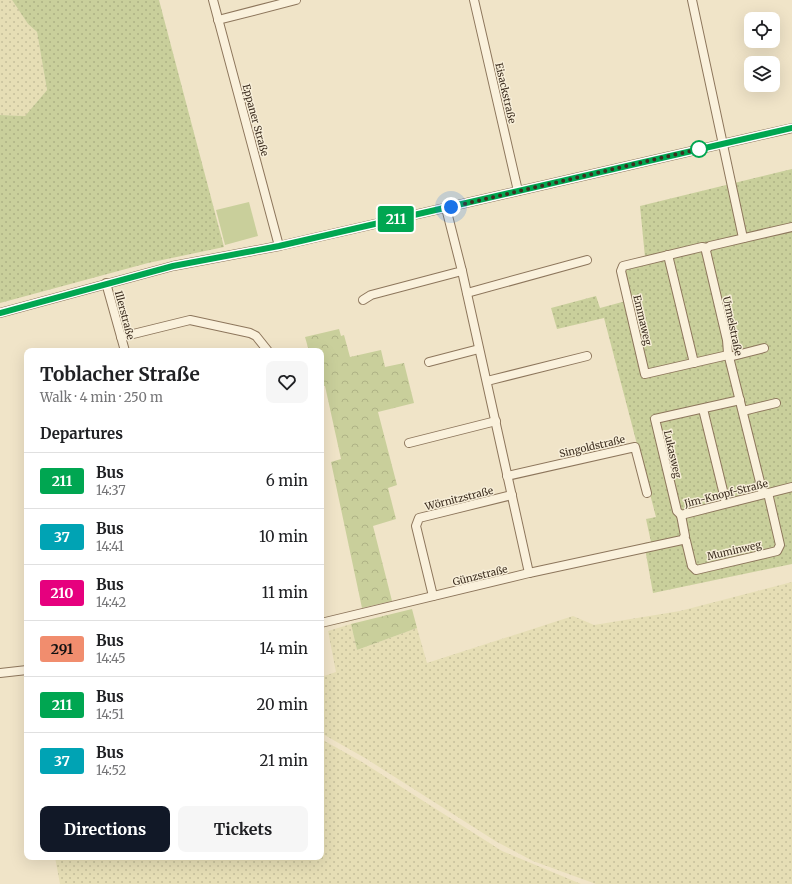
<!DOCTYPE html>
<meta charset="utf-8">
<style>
:root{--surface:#fff;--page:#f6f6f6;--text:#202124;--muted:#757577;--line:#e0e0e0;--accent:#111827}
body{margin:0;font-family:Merriweather,serif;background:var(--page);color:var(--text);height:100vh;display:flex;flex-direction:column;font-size:15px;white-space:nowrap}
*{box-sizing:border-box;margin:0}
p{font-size:13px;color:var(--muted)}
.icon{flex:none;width:22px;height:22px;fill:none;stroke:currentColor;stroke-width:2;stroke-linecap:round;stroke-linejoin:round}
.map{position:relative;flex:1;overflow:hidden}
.details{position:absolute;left:24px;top:348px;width:300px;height:512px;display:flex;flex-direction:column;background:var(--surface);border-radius:8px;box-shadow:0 4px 16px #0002}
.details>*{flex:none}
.badge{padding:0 8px;border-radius:3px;font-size:14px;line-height:26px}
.fabs{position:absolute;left:744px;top:12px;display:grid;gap:8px}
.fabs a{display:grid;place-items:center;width:36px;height:36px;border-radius:8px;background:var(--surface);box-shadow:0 4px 16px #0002;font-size:20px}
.you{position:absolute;width:20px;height:20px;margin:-10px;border:3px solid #fff;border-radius:50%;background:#1a73e8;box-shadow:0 0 0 6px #1a73e833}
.map>.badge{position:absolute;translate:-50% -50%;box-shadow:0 0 0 2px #fff}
h2{padding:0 16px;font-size:15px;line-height:36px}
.round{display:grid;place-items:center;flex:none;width:42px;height:42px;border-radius:8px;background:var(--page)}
.summary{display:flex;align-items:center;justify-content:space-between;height:68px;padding:0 16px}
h1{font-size:19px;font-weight:700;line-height:30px}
.primary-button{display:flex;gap:8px;margin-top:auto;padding:8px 16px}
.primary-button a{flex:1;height:46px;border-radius:8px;background:var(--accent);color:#fff;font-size:16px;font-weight:700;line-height:46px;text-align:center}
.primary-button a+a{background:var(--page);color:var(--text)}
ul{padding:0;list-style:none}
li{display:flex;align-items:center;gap:12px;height:56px;padding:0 16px;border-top:1px solid var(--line)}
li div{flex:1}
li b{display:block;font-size:15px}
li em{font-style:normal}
li .badge{min-width:44px;font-weight:700;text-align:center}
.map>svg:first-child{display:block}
.farmland{fill:url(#farmland-dots)}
.grass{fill:url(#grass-dots)}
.park{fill:url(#park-crowns)}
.pitch{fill:#c9cf9b}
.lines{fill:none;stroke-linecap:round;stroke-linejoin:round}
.minor-casing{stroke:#8d765c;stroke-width:10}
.minor{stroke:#faf1dc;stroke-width:8}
.line-casing{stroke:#fff;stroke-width:9}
.line{stroke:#00a651;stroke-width:6}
.walk{stroke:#3d2e20;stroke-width:4;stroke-dasharray:0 7.2}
.stop-dot{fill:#fff;stroke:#00a651;stroke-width:2}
.labels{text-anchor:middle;stroke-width:3;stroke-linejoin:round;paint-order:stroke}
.street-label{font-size:10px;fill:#3d2e20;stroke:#f7eed8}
</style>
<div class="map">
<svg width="792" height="884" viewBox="0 0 792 884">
<defs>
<pattern id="farmland-dots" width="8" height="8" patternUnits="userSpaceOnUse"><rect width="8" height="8" fill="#e6deb5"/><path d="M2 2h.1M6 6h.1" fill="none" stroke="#c6bf9b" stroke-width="1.8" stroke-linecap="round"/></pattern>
<pattern id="grass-dots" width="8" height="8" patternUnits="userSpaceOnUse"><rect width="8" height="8" fill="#c9cf9b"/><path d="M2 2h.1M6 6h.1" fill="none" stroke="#aeb285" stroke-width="1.8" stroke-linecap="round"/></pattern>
<pattern id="park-crowns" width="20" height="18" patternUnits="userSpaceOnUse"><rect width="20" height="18" fill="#c9cf9b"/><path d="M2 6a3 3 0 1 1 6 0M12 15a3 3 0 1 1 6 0" fill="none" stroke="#aeb285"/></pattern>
</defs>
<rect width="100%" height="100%" fill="#f0e4c8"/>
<g class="farmland">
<path d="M0 0H12L28 24 37 32 47 90 25 116 0 115Z"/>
<path d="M792 582V884H596L533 861 497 842 365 758 321 733V677L336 672 328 631 351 624 357 650 417 628 427 663 573 616 594 625 680 611Z"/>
<path d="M321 739 362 762 502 851 581 884H60L55 857H321Z"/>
</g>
<g class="grass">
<path d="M12 0H159L224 247 148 263 0 303V115L25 116 47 90 37 32 28 24Z"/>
<path d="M792 169V564L653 593 644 543 651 542 646 519 656 517 604 318 557 329 551 308 596 296 600 308 626 301 618 265 645 257 640 206Z"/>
</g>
<g class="park">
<path d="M339 329 341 336 344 335 350 357 381 350 385 367 404 363 414 403 378 412 397 485 388 488 396 519 373 526 392 601 362 608 331 462 341 459 325 386H321V351H309L305 337Z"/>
<path d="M412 609 417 628 357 650 351 624Z"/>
</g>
<path class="pitch" d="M249 202 258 236 225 245 216 210Z"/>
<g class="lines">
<defs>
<g id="minor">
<path d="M213 0 279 246"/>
<path d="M474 0 518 191"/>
<path d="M692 0 743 238"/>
<path d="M218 20 296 0"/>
<path d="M707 248 702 247 623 266 621 271 645 374 728 355"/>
<path d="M707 248 706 251 727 340 728 353 763 494"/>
<path d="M707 248 710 246 792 227"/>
<path d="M668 255 694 363"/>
<path d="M462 271 529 573"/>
<path d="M106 283 125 351"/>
<path d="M467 293 587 260"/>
<path d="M363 300 371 295 462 271 446 208"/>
<path d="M0 313 173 266 279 246 792 128"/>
<path d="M121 337 190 320 250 333 256 336 268 351"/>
<path d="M729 357 764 348"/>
<path d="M429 362 479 349"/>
<path d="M487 381 587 356"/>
<path d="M703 409 726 503"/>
<path d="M743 411 776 403"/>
<path d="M409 443 496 421"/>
<path d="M507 476 635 447 647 493"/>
<path d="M681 515 677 511 655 419 740 400"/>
<path d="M681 515 792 487"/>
<path d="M684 538 686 541 692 566 696 570 777 551 780 545 768 493"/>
<path d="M433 596 416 526 419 518 512 495"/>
<path d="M321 623 529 573 682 540 685 536 681 515"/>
<path d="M0 673 27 670"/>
</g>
</defs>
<use href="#minor" class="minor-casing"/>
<use href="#minor" class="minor"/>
</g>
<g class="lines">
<defs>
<path id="line" d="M0 313 173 266 279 246 792 128"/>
</defs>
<use href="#line" class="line-casing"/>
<use href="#line" class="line"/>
<path class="walk" d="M451 207 699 149"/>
</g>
<circle class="stop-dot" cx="699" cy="149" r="8"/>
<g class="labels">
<g class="street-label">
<text transform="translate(506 93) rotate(77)" y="4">Eisackstraße</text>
<text transform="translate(256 120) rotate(75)" y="4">Eppaner Straße</text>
<text transform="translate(125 315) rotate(75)" y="4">Illerstraße</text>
<text transform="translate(643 320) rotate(77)" y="4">Emmaweg</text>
<text transform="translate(733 326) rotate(78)" y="4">Urmelstraße</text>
<text transform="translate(592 446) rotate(-13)" y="4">Singoldstraße</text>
<text transform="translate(673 454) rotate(77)" y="4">Lukasweg</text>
<text transform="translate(726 493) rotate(-14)" y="4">Jim-Knopf-Straße</text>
<text transform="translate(459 498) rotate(-14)" y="4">Wörnitzstraße</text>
<text transform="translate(734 550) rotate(-13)" y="4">Muminweg</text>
<text transform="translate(480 575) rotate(-14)" y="4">Günzstraße</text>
</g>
</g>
</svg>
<div class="fabs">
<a><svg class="icon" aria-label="locate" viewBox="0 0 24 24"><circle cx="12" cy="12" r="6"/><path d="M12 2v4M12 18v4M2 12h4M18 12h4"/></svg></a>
<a><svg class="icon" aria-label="layers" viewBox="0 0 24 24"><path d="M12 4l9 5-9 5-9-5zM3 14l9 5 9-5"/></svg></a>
</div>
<div class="you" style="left:451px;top:207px"></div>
<b class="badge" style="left:396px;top:219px;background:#00a651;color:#fff">211</b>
<section class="details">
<div class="summary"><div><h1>Toblacher Straße</h1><p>Walk · 4 min · 250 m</p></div><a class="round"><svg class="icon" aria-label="heart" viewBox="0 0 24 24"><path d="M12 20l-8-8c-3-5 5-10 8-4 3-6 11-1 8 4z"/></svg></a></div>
<h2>Departures</h2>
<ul>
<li><span class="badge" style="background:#00a651;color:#fff">211</span><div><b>Bus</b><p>14:37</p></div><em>6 min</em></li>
<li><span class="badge" style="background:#00a3b4;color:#fff">37</span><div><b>Bus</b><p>14:41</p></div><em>10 min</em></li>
<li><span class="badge" style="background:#e6007e;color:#fff">210</span><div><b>Bus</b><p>14:42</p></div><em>11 min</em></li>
<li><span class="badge" style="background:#f18d6e;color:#111">291</span><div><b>Bus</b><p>14:45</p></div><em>14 min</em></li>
<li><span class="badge" style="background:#00a651;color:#fff">211</span><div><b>Bus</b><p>14:51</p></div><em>20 min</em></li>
<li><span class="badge" style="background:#00a3b4;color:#fff">37</span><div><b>Bus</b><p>14:52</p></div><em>21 min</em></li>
</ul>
<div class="primary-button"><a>Directions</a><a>Tickets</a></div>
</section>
</div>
